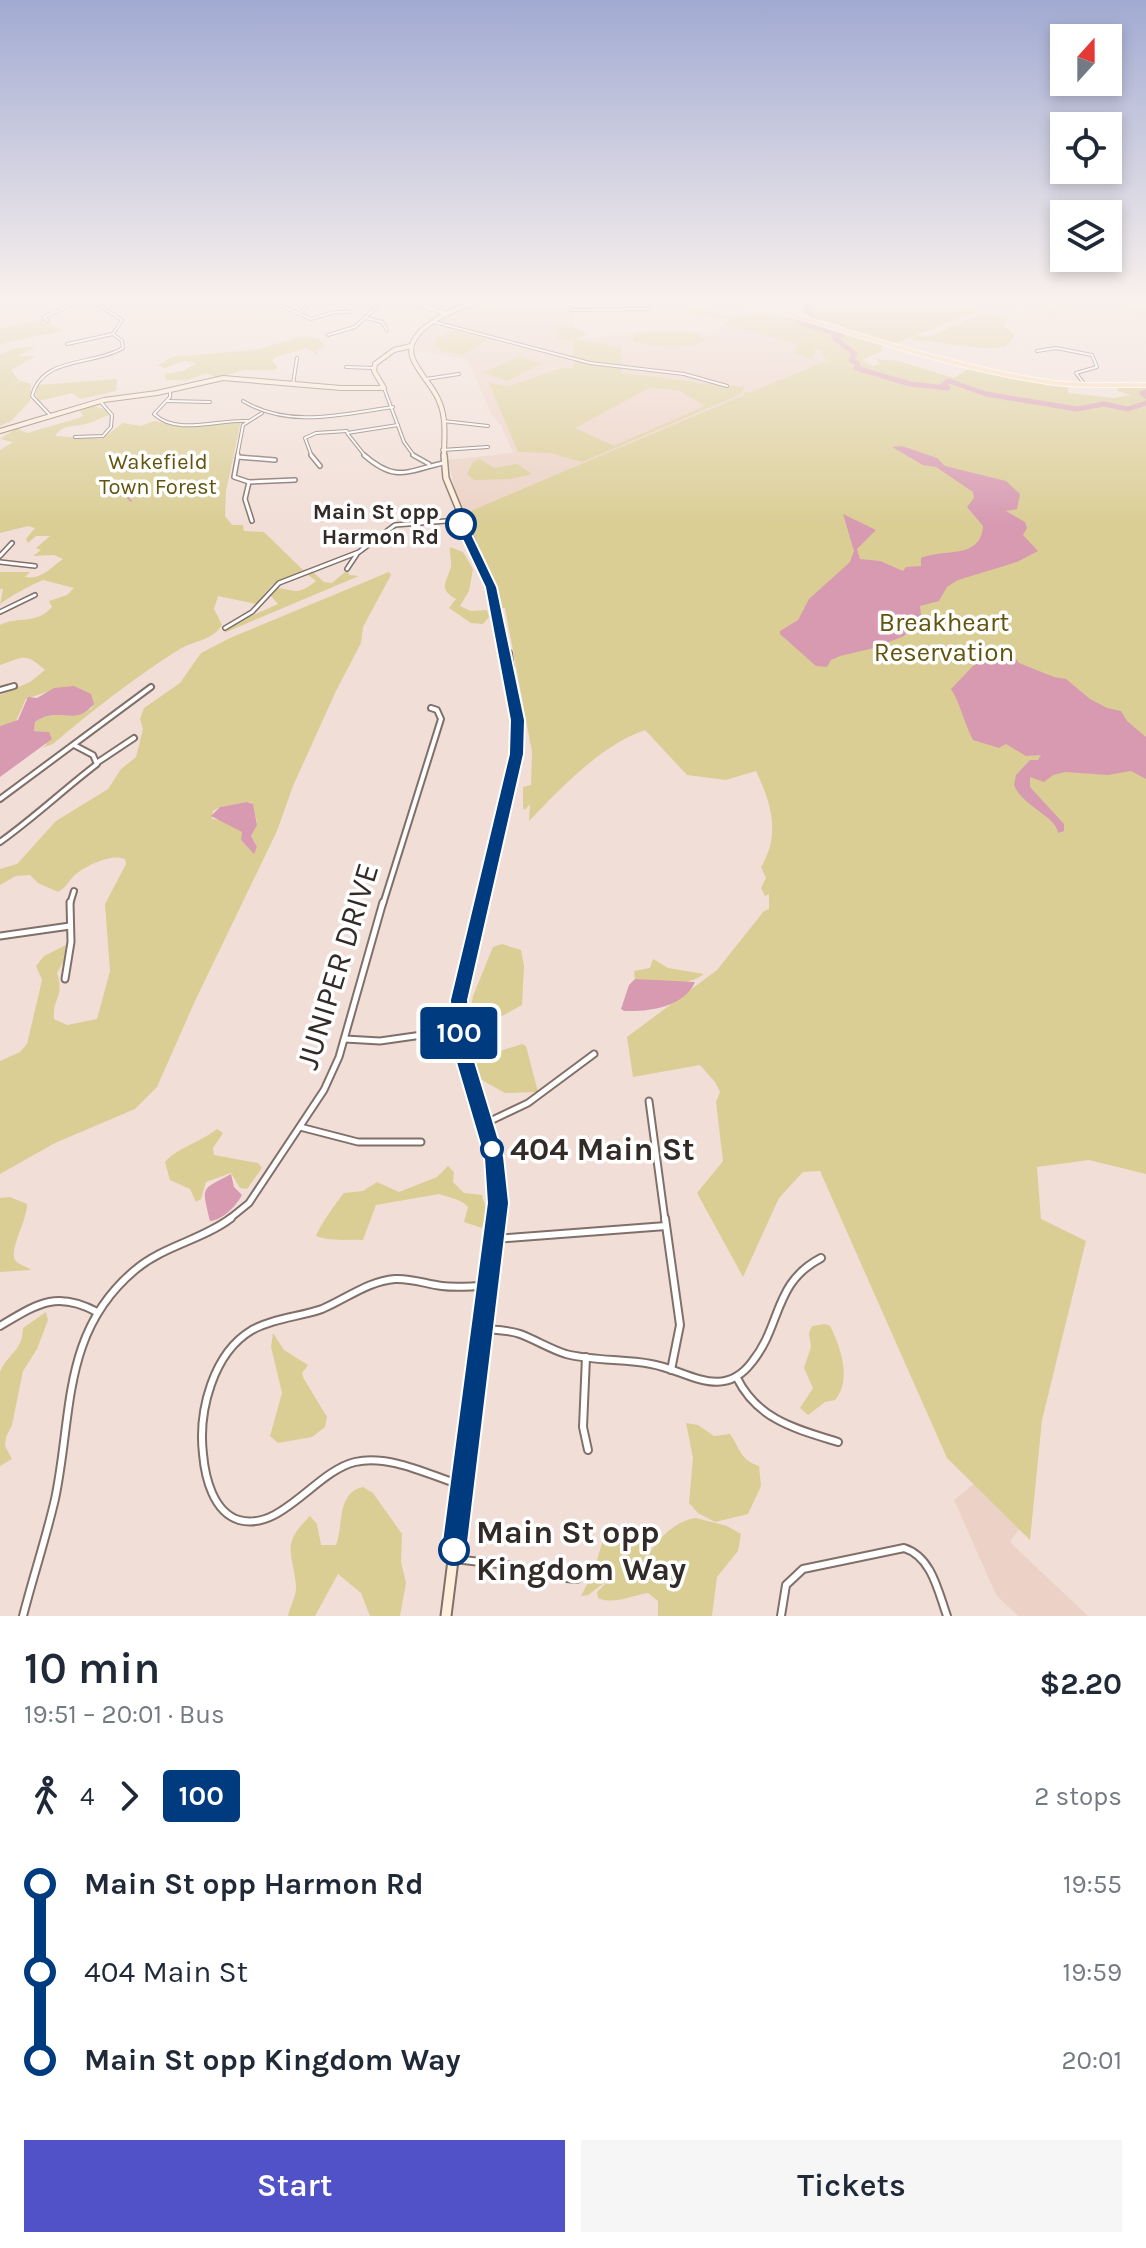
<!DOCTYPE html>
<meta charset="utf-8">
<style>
:root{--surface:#fff;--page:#f6f6f7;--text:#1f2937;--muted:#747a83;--accent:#5151c8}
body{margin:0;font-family:Karla,sans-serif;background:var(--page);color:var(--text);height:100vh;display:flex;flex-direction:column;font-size:30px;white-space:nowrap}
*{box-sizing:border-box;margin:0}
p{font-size:26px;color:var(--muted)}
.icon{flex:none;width:44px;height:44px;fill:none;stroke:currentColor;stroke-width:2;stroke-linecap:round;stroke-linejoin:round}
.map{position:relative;height:1616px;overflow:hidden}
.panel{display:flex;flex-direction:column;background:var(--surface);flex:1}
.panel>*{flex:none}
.badge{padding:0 16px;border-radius:6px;font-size:28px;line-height:52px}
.needle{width:52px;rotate:21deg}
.tools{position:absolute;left:1050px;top:24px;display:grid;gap:16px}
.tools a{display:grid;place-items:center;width:72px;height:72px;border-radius:0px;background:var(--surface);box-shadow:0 4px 12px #0003;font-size:40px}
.map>.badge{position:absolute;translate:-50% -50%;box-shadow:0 0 0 4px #fff}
.legs{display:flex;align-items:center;gap:12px;height:88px;padding:0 24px;font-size:26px}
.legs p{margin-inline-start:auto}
.headline{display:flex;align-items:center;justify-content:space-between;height:136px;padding:0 24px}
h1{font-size:44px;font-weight:600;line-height:60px}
.button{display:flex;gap:16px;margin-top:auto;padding:16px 24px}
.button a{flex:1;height:92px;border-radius:0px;background:var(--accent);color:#fff;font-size:32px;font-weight:600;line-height:92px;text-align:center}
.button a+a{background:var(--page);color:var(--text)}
ul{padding:0 24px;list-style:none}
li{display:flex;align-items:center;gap:28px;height:88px;font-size:30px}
li i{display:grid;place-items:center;width:12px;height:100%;margin:0 10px;background:currentColor}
li i::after{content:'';width:20px;height:20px;margin:-10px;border:6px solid;border-radius:50%;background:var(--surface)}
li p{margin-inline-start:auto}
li:first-child i{background:linear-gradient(#0000 50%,currentColor 0)}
li:last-child i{background:linear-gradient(currentColor 50%,#0000 0)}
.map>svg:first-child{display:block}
.built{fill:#ecd2c6}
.green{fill:#dace95;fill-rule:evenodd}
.water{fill:#d79ab1}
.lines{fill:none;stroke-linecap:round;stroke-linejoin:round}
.stream{stroke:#d79ab1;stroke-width:2}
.river{stroke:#d79ab1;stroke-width:5}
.street-far4-casing{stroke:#807069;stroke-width:4}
.street-far3-casing{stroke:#807069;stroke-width:6}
.street-far2-casing{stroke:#807069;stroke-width:8}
.street-far1-casing{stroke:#807069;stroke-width:9}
.street-casing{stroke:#807069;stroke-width:10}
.secondary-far4-casing{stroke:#807069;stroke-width:6}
.secondary-far3-casing{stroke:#807069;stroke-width:8}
.secondary-far2-casing{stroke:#807069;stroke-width:10}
.secondary-far1-casing{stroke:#807069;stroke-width:11}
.secondary-casing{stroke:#807069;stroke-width:13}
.primary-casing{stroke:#fff;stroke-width:6}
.street-far4{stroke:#fff;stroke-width:2}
.street-far3{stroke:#fff;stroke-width:3}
.street-far2{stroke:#fff;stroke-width:4}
.street-far1{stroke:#fff;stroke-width:5}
.street{stroke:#fff;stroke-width:6}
.secondary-far4{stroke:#ffeeda;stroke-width:4}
.secondary-far3{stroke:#ffeeda;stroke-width:5}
.secondary-far2{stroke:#ffeeda;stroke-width:6}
.secondary-far1{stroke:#ffeeda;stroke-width:7}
.secondary{stroke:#ffeeda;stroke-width:9}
.primary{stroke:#fedeb6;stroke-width:4}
.line-1{fill:#003b80;stroke:#fff;stroke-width:2}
.stop-1-dot{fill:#fff;stroke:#003b80;stroke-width:4}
.labels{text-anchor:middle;stroke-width:7;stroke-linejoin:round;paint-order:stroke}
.far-park-label{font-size:22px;fill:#62540c;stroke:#fff}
.far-stop-label{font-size:22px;font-weight:bold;fill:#322b28;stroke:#fff;text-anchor:end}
.park-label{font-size:26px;fill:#62540c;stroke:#fff}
.near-street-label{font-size:32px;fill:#322b28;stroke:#fff}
.near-stop-label{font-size:32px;font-weight:bold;fill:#322b28;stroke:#fff;text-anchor:start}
</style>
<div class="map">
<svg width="1146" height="1616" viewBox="0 0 1146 1616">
<rect width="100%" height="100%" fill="#f1dfd7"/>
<g class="built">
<path d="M485 299H572L574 340 658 329 724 334 717 329 724 324 839 355 461 515 448 460 513 453 501 425 491 414 468 360 415 350 419 338 433 325 574 361V375L620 402V367L573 341 574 358 440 322Z"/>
<path d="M992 1469 1030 1514 1010 1542 1088 1616H1018L996 1595 954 1500Z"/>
</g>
<g class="green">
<path d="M797 299H938L982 309 892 345 809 319 812 315 802 309 803 302Z"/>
<path d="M1036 299H1146V314C1110 310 1089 296 1053 315L1046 308 1035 305 1038 303Z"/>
<path d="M666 300 731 317 768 315 804 320 882 344V351L862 360 873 366 880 364 876 359 898 361 954 378 970 368 1068 386V393L1113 398 1131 395 1118 391 1117 387 1146 388V1174L1089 1160 1037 1167 1041 1219 1086 1241 1042 1420 1030 1540 947 1458 820 1171 803 1172 779 1198 743 1277 697 1193 723 1161 716 1102 720 1092 715 1082 700 1065 633 1077 627 1037 717 970 764 911 769 909V894L765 896 761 888 766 878 761 867C781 834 771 803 756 771L726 780 687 775 645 730C600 746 562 787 529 821L530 804 525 810 523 808V787L531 785 532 752 505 608H502L493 578 461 515 744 395V392L749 393 828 360 822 357V351L813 348 816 352 811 358 793 353 800 345 724 324 732 319 714 318 658 302Z"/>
<path d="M984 313 1008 320 1004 327 1015 335 1005 347C973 351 941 340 910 340L920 335 929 337Z"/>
<path d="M42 319 62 331 0 344V329Z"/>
<path d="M571 327 582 330 586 335 575 340 621 347 622 373C663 377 703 385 745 387L741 394 582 462 551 453 518 452 489 383 509 386 562 368H574L573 340H560L556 335 559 331 551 330ZM649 388 678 390 705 406 614 446 575 428Z"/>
<path d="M454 331 485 339 486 341 463 355 441 351 434 345 437 338Z"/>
<path d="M644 332H693L706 339C694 351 648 349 633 340L634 335Z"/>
<path d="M301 337 317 338 325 345 316 351 319 355 306 348 275 357 272 361 277 367 275 370H244L217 378C205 369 198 378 186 380 181 381 172 379 166 380L165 374 183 371 197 363 184 361 162 369V366H157L172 357 255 350Z"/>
<path d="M36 346 18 356H36L11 370 19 381 10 386 21 381 31 384 30 401 11 421 0 426V355L12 349Z"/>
<path d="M519 356 541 364 507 381 484 373Z"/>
<path d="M117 379 116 391 80 399 72 393 39 401 36 395 37 385Z"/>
<path d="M90 405 107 410 110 415C101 417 94 422 86 424 73 427 63 424 55 436L101 439 123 423 141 426 154 421 183 426 241 421 226 491 225 516 232 525H243L244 531 264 532 304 571 272 585 256 604 218 596 214 609 222 625C212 641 195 640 180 649 135 677 93 710 53 744L42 748 46 745 47 732 34 731 35 722C57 707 69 723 92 708L93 701C67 682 52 690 26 699L15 723 0 726V695L30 682 45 670C25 652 24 657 0 665V625C16 616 37 625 52 607L49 601 67 595 74 588 43 580C35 583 4 599 0 605L3 589H0V572H30L25 577C42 580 51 567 63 559L54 555 33 556 41 550 36 548 50 536H36L28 543 26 539 35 528 28 526 0 533V450L13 442 0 439 17 428 27 433 79 418 83 416 79 409Z"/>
<path d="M480 459 494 468 517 464 532 474 510 479 474 480 467 474 473 462Z"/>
<path d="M450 547 463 552 473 569 469 591 460 606 471 611 487 610 489 617 483 624 471 623 449 608 456 599C438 589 446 583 451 567 452 562 449 553 450 547Z"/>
<path d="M346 571 350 575 359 576 224 633 231 625 278 604 270 595 277 588C296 590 297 596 316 581L308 575 313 572 324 582 332 583Z"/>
<path d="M389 572 391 575 363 627 361 643 336 691 293 786 277 831 195 1001 157 1087 135 1109 55 1143 0 1174V1061L20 1052 27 1044 42 980 36 966 44 956 66 945 63 962 57 973C65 998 52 998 54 1019L67 1025 97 1019 110 971 105 904 126 864 125 859C112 853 87 865 76 874 69 880 67 887 58 892L38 883 30 875 16 876 0 885V869L17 864 56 821 108 789 121 769 136 757 143 729 140 719 144 708 180 683 201 653 230 638ZM247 802 252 803 257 822 251 836 257 847 251 850 241 840 243 832 224 820 212 819 213 811 220 807Z"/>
<path d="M502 944 521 950 524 966 522 1005 484 1026 468 1041 472 1029 470 1015 473 996 493 947Z"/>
<path d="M653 959 668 968 704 974C689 987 653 984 635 979L634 971 650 968Z"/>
<path d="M522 1044 526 1046 538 1092 505 1093 480 1079 474 1059Z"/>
<path d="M217 1129 223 1133 213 1148 214 1155 258 1163 262 1168 247 1189 240 1188 231 1173 206 1182 201 1199 196 1202 190 1189 170 1180 165 1162C175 1149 201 1142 217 1129Z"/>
<path d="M448 1166 454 1172 453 1182 464 1193 482 1195 487 1212 482 1228 464 1222 468 1207C460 1198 449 1198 439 1194L376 1205 363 1240C346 1239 333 1242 316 1236 319 1227 337 1201 344 1193L363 1191 377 1182 399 1192 437 1177Z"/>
<path d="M10 1197 27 1204C28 1218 9 1249 15 1260 18 1265 27 1266 31 1270L0 1272V1198Z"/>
<path d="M46 1312 48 1320 37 1349 23 1371 12 1425 6 1437 5 1446 12 1459 0 1466V1372C9 1352 22 1352 23 1328Z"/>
<path d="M825 1324 830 1326C841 1347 852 1381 835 1400L825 1402 808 1415 800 1408 813 1388 804 1368 811 1347 809 1333 812 1326Z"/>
<path d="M273 1333 284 1350 308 1365 302 1373 304 1379 327 1417 325 1427 312 1437 278 1443 270 1436 282 1393 271 1347Z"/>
<path d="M686 1423 698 1425 714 1436 730 1434C740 1448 740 1460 759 1466L761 1486 748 1514 715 1522 698 1513 689 1503 693 1458Z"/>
<path d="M363 1487 373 1493 402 1534 401 1562 406 1583 400 1616H370L361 1593 338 1574 315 1616H288C290 1606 297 1595 296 1585 292 1549 281 1545 310 1516L317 1524 321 1545H336C344 1525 336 1493 363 1487Z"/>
<path d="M696 1518 727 1526 741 1534 738 1551 717 1577 712 1616H658V1601L648 1593C631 1596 613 1605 598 1598L597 1592 612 1577 588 1595 581 1596 593 1573 606 1530H650L648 1555C658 1539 676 1520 696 1518Z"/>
</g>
<g class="water">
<path d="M902 446 937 458 945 466 1006 481 1020 494 1017 509 1006 511 1025 522 1027 528 1023 535 1038 551 1017 562 958 580 947 587 939 601 920 606 921 615 904 636 874 648 840 656 831 660 827 667 816 666 780 634V631L798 620 809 599 850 562 854 551 843 514 876 530 857 549 860 559 880 561 903 571 906 567 921 566V558C944 548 981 560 983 526L967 507 974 498 973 492 936 467 923 465 892 447Z"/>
<path d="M998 648 1011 652 1019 663 1054 677 1066 679 1090 699 1107 708 1121 711 1127 721 1146 737V779L1131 771 1108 775 1065 772 1053 775 1044 782 1030 777V787L1064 824V831L1058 833C1056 816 1023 807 1014 785L1016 775 1030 760H1038L1041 755 1026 756 1006 744 999 748 973 740C964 723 961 705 951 689L972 667Z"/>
<path d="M74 686 91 694 94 704C74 728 60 705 35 722L34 731 49 732 52 739 0 777V726L18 720 28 697 37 698 54 688Z"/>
<path d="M247 802 253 804 257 825 251 836 257 847 254 854 241 840 242 832 211 816 220 807Z"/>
<path d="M635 979 695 982C684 1007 649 1012 624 1011L621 1009 629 985Z"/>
<path d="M231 1174 234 1187 242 1195C236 1206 223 1220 210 1221 202 1185 200 1191 231 1174Z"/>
</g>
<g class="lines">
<g class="stream">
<path d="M800 299 806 301 805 309 810 315"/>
<path d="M131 501 128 498 134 492"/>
</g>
<g class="river">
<path d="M803 299 807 302 806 310 812 316 808 320"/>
<path d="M799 322 842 335 834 338 855 354 851 360 858 364 856 368 910 384 948 388 944 384 949 381 986 394 1077 409 1104 404 1128 409 1146 403"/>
<path d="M1146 392 1142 393 1146 396"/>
</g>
<defs>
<g id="street-far4">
<path d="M347 299 344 301 356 304"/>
<path d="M281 306 311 319 335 312H350"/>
<path d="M572 310 647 309 656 299"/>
<path d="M298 314 316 299"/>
<path d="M366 318 382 322 387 330"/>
<path d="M48 321 44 317 84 299"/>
<path d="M434 322 590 363 684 374 727 386"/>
<path d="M328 335 355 327 385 299"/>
<path d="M67 344 113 334"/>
<path d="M1037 351 1056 348 1092 355 1097 367 1076 373 1085 385"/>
<path d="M346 367 373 368"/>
<path d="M426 379 459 374"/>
<path d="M293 384 297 358"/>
<path d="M384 388 404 442 415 457"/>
<path d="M170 391V397L154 414C177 436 219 419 248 421"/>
<path d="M167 401 210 402"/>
<path d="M243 401C290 429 342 414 393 407"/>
<path d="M51 416 32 396C42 356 93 366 123 348L122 341 113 334 122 320 89 299"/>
<path d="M443 421 488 426"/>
<path d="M75 437 103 436 111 427 112 415 100 401"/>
<path d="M442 450 488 447"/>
<path d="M237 457 243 425 262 413"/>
<path d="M312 457 305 438 316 433 347 431"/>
<path d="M366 457 347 433 398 425"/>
</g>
<g id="street-far3">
<path d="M238 455 234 477 249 482 295 480"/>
<path d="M311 455 320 466"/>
<path d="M364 455C396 483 407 471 443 463"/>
<path d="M413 455 429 464"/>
<path d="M238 457 275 460"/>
<path d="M249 482 245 499 252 521"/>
<path d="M0 556 12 543"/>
<path d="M0 562 35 566"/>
<path d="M347 569 357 554"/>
<path d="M0 612 35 595"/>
<path d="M225 628 252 612 279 583 359 552 395 525 459 520"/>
</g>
<g id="street-far2">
<path d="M0 690 14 686"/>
<path d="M98 762 134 738"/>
<path d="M0 799 151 687"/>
<path d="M0 842C35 817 63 790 97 764L93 755 74 745"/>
<path d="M70 904 74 891"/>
<path d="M383 904 441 719 437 710 431 708"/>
</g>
<g id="street-far1">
<path d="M0 936 70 926"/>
<path d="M65 979 71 942 70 902"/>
<path d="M345 1039 380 1041 457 1030"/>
<path d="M649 1101 665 1220"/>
<path d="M484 1124 528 1103 594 1054"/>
<path d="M300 1127 358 1142H421"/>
<path d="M228 1220 249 1203 324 1090 339 1057 383 902"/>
</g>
<g id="street">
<path d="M665 1218 680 1325 671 1370"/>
<path d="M495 1239 666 1226"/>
<path d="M0 1326C37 1304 56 1290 97 1312"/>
<path d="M484 1329C496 1330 509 1330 520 1334 536 1340 550 1349 566 1354 593 1361 624 1359 651 1364 687 1370 722 1402 752 1362 782 1325 773 1283 821 1258"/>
<path d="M586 1357 583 1427 588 1450"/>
<path d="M737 1378C758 1420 796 1429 838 1442"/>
<path d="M461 1485C429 1475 389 1454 355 1462 316 1471 281 1532 239 1520 213 1512 205 1477 203 1454 198 1411 213 1353 252 1330 274 1318 299 1317 322 1309 346 1299 368 1281 395 1279 411 1278 426 1284 442 1286 457 1288 471 1286 485 1286"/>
<path d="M455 1559 515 1566 534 1575 577 1579"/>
<path d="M23 1616C33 1577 46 1538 55 1499 73 1414 61 1332 135 1270 163 1246 202 1240 231 1218"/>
<path d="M781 1616 786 1585 803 1569 904 1548C932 1557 938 1591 947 1616"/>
</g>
<g id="secondary-far4">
<path d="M403 299 447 314"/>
<path d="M0 431 104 400 157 393 223 378 341 388H384L374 371 375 364 394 350 411 346"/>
<path d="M444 457C444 439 447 419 439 401 433 386 420 375 413 359 400 329 459 308 480 299"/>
</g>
<path id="secondary-far3" d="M444 455 446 478 490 585 508 655"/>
<path id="secondary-far2" d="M480 904 516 754 515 713 508 653"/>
<path id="secondary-far1" d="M481 902C469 951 451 1003 462 1053 475 1109 503 1160 496 1220"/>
<path id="secondary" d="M446 1616 496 1218"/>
<path id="primary" d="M739 299C841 328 942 366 1048 382 1080 387 1113 384 1146 385"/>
</defs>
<use href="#street-far4" class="street-far4-casing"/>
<use href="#street-far3" class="street-far3-casing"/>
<use href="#street-far2" class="street-far2-casing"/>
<use href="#street-far1" class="street-far1-casing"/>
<use href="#street" class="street-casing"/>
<use href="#secondary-far4" class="secondary-far4-casing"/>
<use href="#secondary-far3" class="secondary-far3-casing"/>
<use href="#secondary-far2" class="secondary-far2-casing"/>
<use href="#secondary-far1" class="secondary-far1-casing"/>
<use href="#secondary" class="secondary-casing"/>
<use href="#primary" class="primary-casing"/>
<use href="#street-far4" class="street-far4"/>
<use href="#street-far3" class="street-far3"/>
<use href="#street-far2" class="street-far2"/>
<use href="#street-far1" class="street-far1"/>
<use href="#street" class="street"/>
<use href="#secondary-far4" class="secondary-far4"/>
<use href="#secondary-far3" class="secondary-far3"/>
<use href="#secondary-far2" class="secondary-far2"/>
<use href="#secondary-far1" class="secondary-far1"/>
<use href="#secondary" class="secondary"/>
<use href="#primary" class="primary"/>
</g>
<linearGradient id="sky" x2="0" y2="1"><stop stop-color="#a1aad2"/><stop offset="0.57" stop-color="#f9f1ed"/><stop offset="1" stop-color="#f9f1ed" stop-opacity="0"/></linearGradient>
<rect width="1146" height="525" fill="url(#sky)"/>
<path class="line-1" d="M461 520 467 524 497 587 525 720 524 754 468 1000 472 1052 504 1157 509 1203 467 1550 463 1559 454 1563 445 1559 441 1550 487 1203 484 1157 453 1052 450 1000 509 754 510 720 485 587 455 524Z"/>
<g class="stop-1-dot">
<circle cx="461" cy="524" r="14"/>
<circle cx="492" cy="1149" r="10"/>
<circle cx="454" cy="1550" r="14"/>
</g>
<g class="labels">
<g class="far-park-label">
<text x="158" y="469">Wakefield<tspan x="158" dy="25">Town Forest</tspan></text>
</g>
<g class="far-stop-label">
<text x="439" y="519">Main St opp<tspan x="439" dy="25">Harmon Rd</tspan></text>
</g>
<g class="park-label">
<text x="944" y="631">Breakheart<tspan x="944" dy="30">Reservation</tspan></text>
</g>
<g class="near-street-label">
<text transform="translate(337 966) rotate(-73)" y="11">JUNIPER DRIVE</text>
</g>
<g class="near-stop-label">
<text x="510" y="1160">404 Main St</text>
<text x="476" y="1543">Main St opp<tspan x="476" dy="37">Kingdom Way</tspan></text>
</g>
</g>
</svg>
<div class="tools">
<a><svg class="needle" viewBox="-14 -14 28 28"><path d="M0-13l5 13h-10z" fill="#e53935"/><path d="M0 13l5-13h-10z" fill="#747a83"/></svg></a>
<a><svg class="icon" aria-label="locate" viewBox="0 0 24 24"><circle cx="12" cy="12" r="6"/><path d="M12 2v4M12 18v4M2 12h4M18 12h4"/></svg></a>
<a><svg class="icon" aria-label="layers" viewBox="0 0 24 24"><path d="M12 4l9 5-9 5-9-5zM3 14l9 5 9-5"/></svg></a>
</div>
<b class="badge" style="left:459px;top:1033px;background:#003b80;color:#fff">100</b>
</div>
<section class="panel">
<div class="headline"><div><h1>10 min</h1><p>19:51 – 20:01 · Bus</p></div><b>$2.20</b></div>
<div class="legs"><svg class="icon" aria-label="walk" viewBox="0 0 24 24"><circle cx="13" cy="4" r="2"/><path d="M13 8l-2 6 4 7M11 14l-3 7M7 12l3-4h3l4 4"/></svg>4<svg class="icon" aria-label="forward" viewBox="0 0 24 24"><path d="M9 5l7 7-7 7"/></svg><b class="badge" style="background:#003b80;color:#fff">100</b><p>2 stops</p></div>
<ul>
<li><i style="color:#003b80"></i><b>Main St opp Harmon Rd</b><p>19:55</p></li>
<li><i style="color:#003b80"></i><span>404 Main St</span><p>19:59</p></li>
<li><i style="color:#003b80"></i><b>Main St opp Kingdom Way</b><p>20:01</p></li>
</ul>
<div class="button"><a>Start</a><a>Tickets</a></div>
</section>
